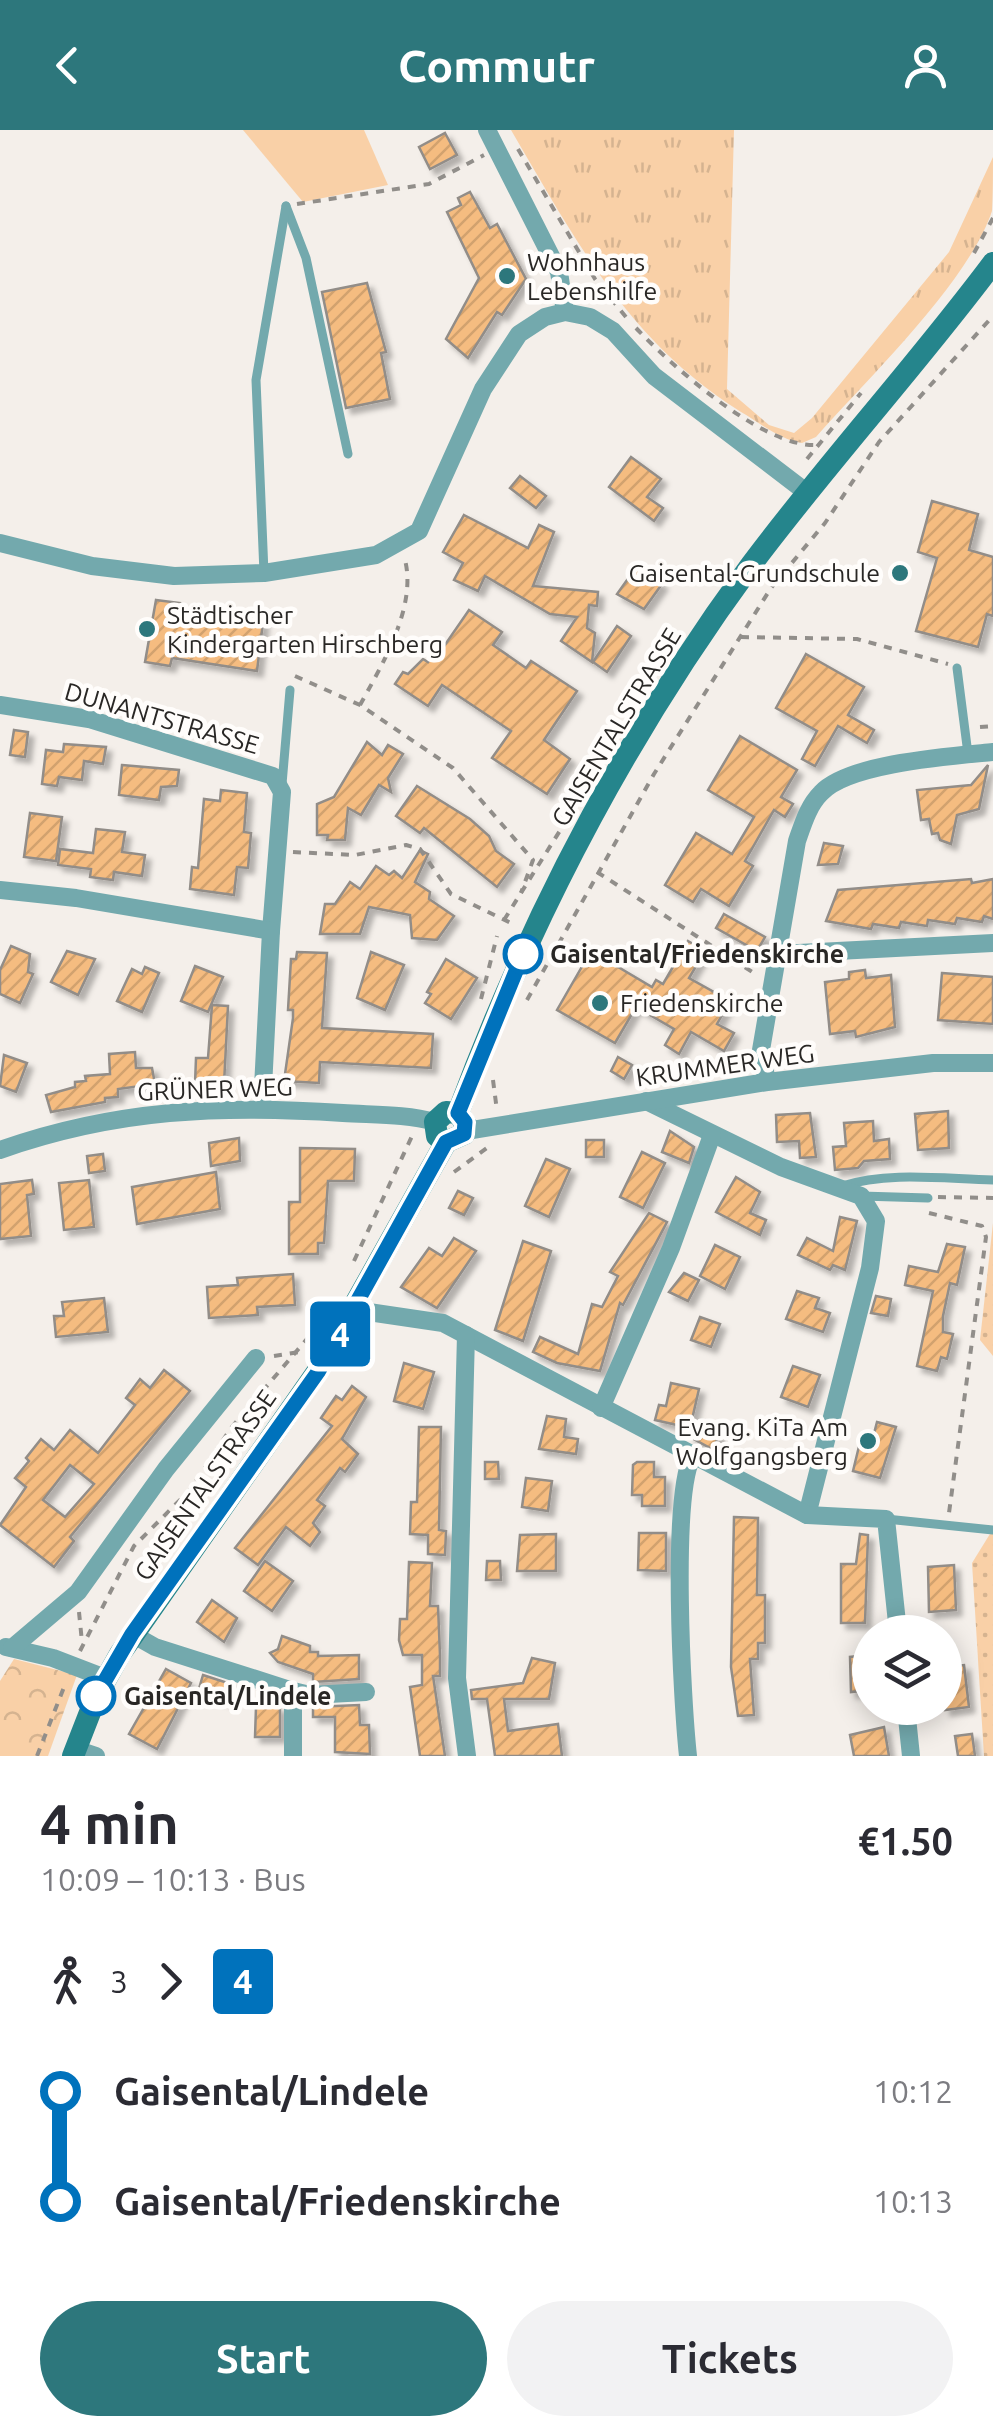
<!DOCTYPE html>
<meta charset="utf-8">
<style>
:root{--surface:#fff;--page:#f2f2f3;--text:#2b2b33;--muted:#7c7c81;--accent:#2d777c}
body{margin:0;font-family:Ubuntu,sans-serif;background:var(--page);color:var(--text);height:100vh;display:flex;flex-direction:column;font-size:38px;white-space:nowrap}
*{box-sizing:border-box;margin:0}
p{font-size:32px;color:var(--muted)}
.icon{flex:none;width:55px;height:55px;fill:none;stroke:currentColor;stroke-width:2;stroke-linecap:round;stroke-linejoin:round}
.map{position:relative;height:1626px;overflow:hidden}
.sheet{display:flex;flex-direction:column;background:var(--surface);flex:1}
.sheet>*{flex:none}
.badge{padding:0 20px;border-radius:8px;font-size:35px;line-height:65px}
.buttons{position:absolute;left:852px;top:1485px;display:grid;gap:20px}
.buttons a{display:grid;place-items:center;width:110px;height:110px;border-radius:50%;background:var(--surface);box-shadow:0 5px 25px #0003;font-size:50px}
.map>.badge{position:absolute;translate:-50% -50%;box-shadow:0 0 0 5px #fff}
.legs{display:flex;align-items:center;gap:15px;height:110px;padding:0 40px;font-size:32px}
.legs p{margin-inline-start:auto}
.overview{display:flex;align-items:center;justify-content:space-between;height:170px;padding:0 40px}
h1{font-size:55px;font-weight:700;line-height:75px}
.cta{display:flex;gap:20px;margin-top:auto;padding:20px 40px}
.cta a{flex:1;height:115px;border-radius:60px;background:var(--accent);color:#fff;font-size:40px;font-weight:700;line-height:115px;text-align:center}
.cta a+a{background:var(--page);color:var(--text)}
ul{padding:0 40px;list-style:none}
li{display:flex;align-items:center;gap:35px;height:110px;font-size:38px}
li i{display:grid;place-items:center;width:15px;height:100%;margin:0 12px;background:currentColor}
li i::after{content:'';width:25px;height:25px;margin:-12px;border:8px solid;border-radius:50%;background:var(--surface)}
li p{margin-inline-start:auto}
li:first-child i{background:linear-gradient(#0000 50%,currentColor 0)}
li:last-child i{background:linear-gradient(currentColor 50%,#0000 0)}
header{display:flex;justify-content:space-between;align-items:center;height:130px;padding:0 40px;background:var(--accent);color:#fff;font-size:45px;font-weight:700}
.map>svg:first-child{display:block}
.grass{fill:url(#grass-tufts)}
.forest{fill:url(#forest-crowns)}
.park{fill:url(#park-dots)}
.garden{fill:#f9d0a7}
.building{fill:url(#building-hatch);stroke:#928d88;stroke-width:2.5;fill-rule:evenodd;filter:url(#shadow)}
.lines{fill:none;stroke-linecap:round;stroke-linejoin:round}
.path{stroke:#918e8a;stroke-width:4;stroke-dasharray:8 8;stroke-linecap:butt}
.lane{stroke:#73a9ad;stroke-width:9}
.street{stroke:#73a9ad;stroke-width:18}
.secondary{stroke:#25858c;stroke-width:22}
.line-1-casing{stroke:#fff;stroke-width:22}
.line-1{stroke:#0072bc;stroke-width:15}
.poi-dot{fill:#2d777c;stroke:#fffdfb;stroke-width:4}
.stop-1-dot{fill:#fff;stroke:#0072bc;stroke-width:5}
.labels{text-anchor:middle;stroke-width:9;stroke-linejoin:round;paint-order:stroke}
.poi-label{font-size:25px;fill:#292725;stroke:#fffdfb;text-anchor:start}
.street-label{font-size:25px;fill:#292725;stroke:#fffdfb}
.stop-label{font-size:25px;font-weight:bold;fill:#292725;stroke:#fffdfb;text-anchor:start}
</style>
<header><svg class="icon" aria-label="back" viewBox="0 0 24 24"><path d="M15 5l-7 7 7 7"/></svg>Commutr<svg class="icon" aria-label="person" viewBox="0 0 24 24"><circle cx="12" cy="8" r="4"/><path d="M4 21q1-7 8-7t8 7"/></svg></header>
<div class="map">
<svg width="993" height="1626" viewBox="0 0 993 1626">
<defs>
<pattern id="grass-tufts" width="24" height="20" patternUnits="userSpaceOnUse" patternTransform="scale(2.5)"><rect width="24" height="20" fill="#f9d0a7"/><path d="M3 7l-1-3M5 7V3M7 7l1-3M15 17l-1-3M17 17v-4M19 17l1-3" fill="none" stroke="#d5b390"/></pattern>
<pattern id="forest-crowns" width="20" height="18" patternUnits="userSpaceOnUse" patternTransform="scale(2.5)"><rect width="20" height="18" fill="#f9d0a7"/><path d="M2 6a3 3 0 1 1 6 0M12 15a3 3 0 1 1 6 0" fill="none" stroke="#d5b390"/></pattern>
<pattern id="park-dots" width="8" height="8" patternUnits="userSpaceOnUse" patternTransform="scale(2.5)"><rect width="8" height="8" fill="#f9d0a7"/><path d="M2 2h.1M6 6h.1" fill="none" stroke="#d5b390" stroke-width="1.8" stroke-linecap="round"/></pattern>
<pattern id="building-hatch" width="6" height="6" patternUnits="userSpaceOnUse" patternTransform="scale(2.5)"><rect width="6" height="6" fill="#f5bc80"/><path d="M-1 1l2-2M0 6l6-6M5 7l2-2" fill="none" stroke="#d2a26e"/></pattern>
<filter id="shadow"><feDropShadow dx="5.5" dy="5.5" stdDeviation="2.5" flood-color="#0004"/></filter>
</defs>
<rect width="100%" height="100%" fill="#f4efea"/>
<path class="grass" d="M511 0H734L727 259 769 295 794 303 812 288 949 122 993 27C993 44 993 65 992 81 968 153 868 248 816 307L802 313C781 310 760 293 741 282 628 211 576 111 511 0Z"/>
<path class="forest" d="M14 1529 77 1545 48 1626H0V1551Z"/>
<g class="park">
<path d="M993 1093V1226L980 1210Z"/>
<path d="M993 1399V1626H984L972 1433Z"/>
</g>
<path class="garden" d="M243 0H364L388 55 303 72Z"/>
<g class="building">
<path d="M445 3 457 25 430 39 419 17Z"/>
<path d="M470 62 490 98 497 94 526 149 502 185 497 182 468 228 446 209 479 148 447 82 461 75 458 68Z"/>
<path d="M367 153 386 222 381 223 390 269 346 278 322 162Z"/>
<path d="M631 327 661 349 647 367 663 378 654 391 609 357Z"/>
<path d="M520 346 546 366 536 378 510 358Z"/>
<path d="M932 371 978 384 969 420 993 427V486L987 484 978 517 916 501 937 428 918 422Z"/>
<path d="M464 385 528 418 539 395 554 402 533 456 598 462 597 476 589 475 587 498 595 503 592 532 561 511 577 487 550 484 485 446 478 461 454 450 463 433 443 422Z"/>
<path d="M637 436 662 454 644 479 617 464Z"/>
<path d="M156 470 180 473 179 480 263 492 257 541 172 528 170 536 145 532Z"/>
<path d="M469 480 502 502 493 515 526 538 531 531 577 561 544 610 570 629 547 664 492 628 511 601 442 555 428 576 395 554 403 542 408 544 423 529 428 532 434 523 438 525Z"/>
<path d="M617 496 631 506 607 542 593 532Z"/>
<path d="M806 524 864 557 848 585 874 600 867 613 838 596 815 636 802 629 817 601 776 578Z"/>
<path d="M14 600 28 602 25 627 10 625Z"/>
<path d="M740 606 797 640 781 667 793 674 785 687 774 680 745 731 753 736 729 776 701 759 693 772 665 755 696 703 732 724 754 687 708 660Z"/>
<path d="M367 612 382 625 388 615 403 624 388 648 391 662 379 655 361 685 348 678 345 710H327L328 705H317V674L334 667Z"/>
<path d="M64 614 106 617 103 634 84 631 82 650 59 647 57 656 42 654 46 620 63 622Z"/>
<path d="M122 635 179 640 177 656 161 657 159 670 119 665Z"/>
<path d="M988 635 979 679 957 685 951 714 940 710 938 703 932 704 929 689 921 690 917 660 971 655Z"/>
<path d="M417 656 470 689 489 706 496 721 514 734 497 757 424 698 420 703 396 686Z"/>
<path d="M221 660 247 663 244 702 251 703 248 738 237 737 234 765 190 759 192 737 198 738 204 669 220 671Z"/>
<path d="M30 683 62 687 56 731 24 727Z"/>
<path d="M96 699 125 702 122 722 145 725 142 746 114 742 113 750 90 747 91 739 58 735 60 719 93 723Z"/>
<path d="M824 713 843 716 838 734 818 735Z"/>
<path d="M420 720 428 724 415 752 430 762 429 769 454 786 437 810 412 808 410 785 369 777 360 804H320L325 774H335L350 752 360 759 376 736 389 745 394 741 402 748Z"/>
<path d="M971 749 972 753 993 749V789L984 786 982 792 957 788 955 794 928 790 927 796 901 792 899 798 873 794 871 799 826 791 838 760Z"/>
<path d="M724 784 765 807 757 821 716 798Z"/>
<path d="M688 811 705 821 689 848 730 871 717 894 734 903 724 921 691 902 679 924 665 915 674 899 636 877 615 913 557 880 591 821 652 857 656 850 663 854Z"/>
<path d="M11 816 30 824 28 842 33 844 20 873 0 864V840Z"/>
<path d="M67 821 95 829 78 865 51 852Z"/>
<path d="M297 822 327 823 322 898 433 904 431 938 320 932 319 953 284 951 293 888V880H288L291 829H296Z"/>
<path d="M371 822 404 835 385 880 357 868Z"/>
<path d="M446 829 477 848 451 889 425 873 431 864 427 862Z"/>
<path d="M195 836 223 847 208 882 181 871Z"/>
<path d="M145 837 159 843 142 882 117 871 132 839 142 844Z"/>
<path d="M865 840 866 848 891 845 895 897 856 907 855 901 830 904 825 852 849 849V842Z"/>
<path d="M942 843 993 847V894L938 890Z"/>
<path d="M212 875 228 876 224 954H195L196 928H208Z"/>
<path d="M135 922 136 938H152L155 954 118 959V967L105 968V972L51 982 46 965 75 957V952L86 951 85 946 110 944 109 924Z"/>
<path d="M4 925 27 933 16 962 0 956Z"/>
<path d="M618 927 632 935 624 949 611 941Z"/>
<path d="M948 981 949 1018 918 1020 915 984Z"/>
<path d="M810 983 816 1027 800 1028 799 1011 777 1012 776 985Z"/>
<path d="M873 991 874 1011 889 1009 890 1029 864 1031 858 1038 835 1040 833 1017 846 1016 844 993Z"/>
<path d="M670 1001 694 1017 689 1033 662 1022Z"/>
<path d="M239 1008 240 1031 211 1036 209 1013Z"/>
<rect x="586" y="1010" width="18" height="17"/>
<path d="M300 1018 355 1019 354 1051H328L324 1113H318V1124H289V1072H300Z"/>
<path d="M642 1022 665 1033 643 1078 620 1067Z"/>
<path d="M103 1024 105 1041 89 1043 87 1026Z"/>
<path d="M546 1029 570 1039 549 1087 525 1076Z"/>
<path d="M216 1042 220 1079 137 1094 132 1057Z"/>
<path d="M736 1047 760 1062 750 1083 766 1090 760 1105 716 1082Z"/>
<path d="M32 1050 34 1064 27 1065 31 1106 0 1109V1054Z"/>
<path d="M89 1050 94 1097 64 1100 59 1053Z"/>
<path d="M458 1061 473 1068 464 1085 449 1078Z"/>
<path d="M649 1083 667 1092 623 1175 620 1173 600 1241 557 1233 533 1222 540 1207 578 1224 592 1174 602 1177 618 1146 610 1142Z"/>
<path d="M840 1087 857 1091 845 1140 833 1135 830 1140 798 1125 807 1108 833 1121Z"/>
<path d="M454 1108 476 1121 437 1178 401 1157 429 1118 442 1126Z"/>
<path d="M523 1111 551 1121 523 1211 495 1200Z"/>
<path d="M947 1114 965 1117 957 1155 950 1153 943 1186V1202L953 1204 947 1229 941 1227 937 1241 917 1236 933 1161 905 1155 909 1136 938 1142Z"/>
<path d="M715 1115 740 1127 725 1159 700 1146Z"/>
<path d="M684 1143 699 1150 688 1171 669 1162Z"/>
<path d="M293 1144 295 1175 257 1177 258 1185 209 1188 207 1157 238 1155 237 1148Z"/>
<path d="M797 1161 819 1168 815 1178 830 1183 823 1202 786 1189Z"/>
<path d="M876 1166 891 1169 888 1186 871 1183Z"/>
<path d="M104 1168 108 1202 56 1207 54 1186H64L62 1172Z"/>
<path d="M700 1187 720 1194 711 1217 691 1210Z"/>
<path d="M404 1233 434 1242 423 1279 394 1271Z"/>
<path d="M793 1236 820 1245 808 1277 781 1267Z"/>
<path d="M164 1240 190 1261 70 1407 74 1411 54 1437 0 1395 26 1357 15 1348 29 1331 26 1328 41 1309 54 1320 70 1300 98 1323 135 1275 126 1268 140 1249 150 1258ZM70 1335 94 1354 65 1387 43 1370Z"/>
<path d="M671 1253 699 1259 690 1298 655 1290 659 1275 666 1276Z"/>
<path d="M352 1256 366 1267 342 1309 358 1324 345 1342 340 1338 317 1370 325 1376 313 1393 320 1402 310 1416 286 1397 258 1435 235 1418 332 1296 321 1288 336 1266 342 1270Z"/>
<path d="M547 1286 566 1289 564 1307 578 1309 576 1324 539 1319Z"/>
<path d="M877 1292 896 1297 880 1348 853 1341 861 1308 872 1311Z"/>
<path d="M698 1294 720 1305 712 1319 690 1307Z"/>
<path d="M419 1297H441L439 1400 446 1401 445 1425 428 1424V1405L410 1404 411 1372H417Z"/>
<path d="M485 1332H498L499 1349H485Z"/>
<path d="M637 1332H654V1347H665V1376H642V1365H632L633 1335Z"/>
<path d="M526 1348 552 1351 548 1381 522 1377Z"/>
<path d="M734 1387 758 1388 757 1465H765V1513H758V1529H750L754 1585 738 1586 731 1537Z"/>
<path d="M639 1403H666V1441L638 1440Z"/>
<path d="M556 1404V1441H517L520 1405Z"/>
<path d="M860 1404 868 1405 865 1493H841V1434H856Z"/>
<path d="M265 1431 293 1451 272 1481 244 1461Z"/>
<path d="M487 1431H500L501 1450H486Z"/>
<path d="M409 1432 432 1433 430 1476H438L440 1525V1546H433L445 1626H420L410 1557 422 1555V1525H403L399 1510 400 1489H407Z"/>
<path d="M954 1435 956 1480 929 1482 928 1437Z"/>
<path d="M212 1470 237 1488 224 1512 197 1492Z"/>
<path d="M282 1506 310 1516V1522H318V1526L359 1525V1549L313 1552V1544L278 1532 270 1523 278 1519Z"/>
<path d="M870 1525V1560L851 1562 850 1527Z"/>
<path d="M532 1528 555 1533 549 1569H504L508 1601 558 1594 562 1626H495L487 1569H472L471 1560 523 1553Z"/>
<path d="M964 1535 969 1577 945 1580V1537Z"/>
<path d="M166 1539 191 1553 157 1619 129 1604Z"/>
<path d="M203 1545 234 1555 229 1571 198 1562Z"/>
<path d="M359 1575 360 1595H369L370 1624 335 1622V1587H313V1577Z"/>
<path d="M256 1577H280V1607H255Z"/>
<path d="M884 1597 889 1626H854L850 1605Z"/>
<path d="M972 1604 975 1626H958L955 1606Z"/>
</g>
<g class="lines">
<g class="path">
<path d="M518 19 595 149 626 187"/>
<path d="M297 74 429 54 484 25"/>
<path d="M974 123 993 88"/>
<path d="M636 198C672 236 763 318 817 315"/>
<path d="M807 329 861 263"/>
<path d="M741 507 857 509 948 534"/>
<path d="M295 546 360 575 453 638 533 730 521 763"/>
<path d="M360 575C382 535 417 477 405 430"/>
<path d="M980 597 993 596"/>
<path d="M293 722 355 725 406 715 420 719 451 764 515 795"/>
<path d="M597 742 757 845"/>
<path d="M504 790 561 699"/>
<path d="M481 869 497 806"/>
<path d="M527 870 654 644 771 458 825 393 879 312 993 186"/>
<path d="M493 950 497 981"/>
<path d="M454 1042 491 1015"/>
<path d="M938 1067 993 1068"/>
<path d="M929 1083 982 1096 986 1107 949 1383"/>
<path d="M354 1131 413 1004"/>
<path d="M274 1226 299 1222"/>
<path d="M79 1482 82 1512"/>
<path d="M80 1521 134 1416 191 1359 231 1298 318 1196"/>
<path d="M37 1626 66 1552"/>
</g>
<g class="lane">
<path d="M286 76 306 128 348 324"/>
<path d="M264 443 256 250 286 76"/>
<path d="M957 538 968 624"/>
<path d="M282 654 290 560"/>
<path d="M842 1056C889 1041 944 1049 993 1050"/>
<path d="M861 1066 928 1068"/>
<path d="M886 1389 993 1400"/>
</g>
<g class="street">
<path d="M487 0 559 142 565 182"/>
<path d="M0 413 92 436 174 446 264 443 376 425 419 401 483 259 519 204 545 187 565 182 590 187 613 201 654 246 806 362"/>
<path d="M0 575 89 589 273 646 282 662 271 801"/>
<path d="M0 760 76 768 271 801 262 977"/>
<path d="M779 824 993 813"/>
<path d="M767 952 761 920 797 711C803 694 808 676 821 663 848 633 952 626 993 622"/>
<path d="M646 971 781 1037 861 1066 876 1091 870 1138 807 1385"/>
<path d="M466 1001 767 952 933 933H993"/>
<path d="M0 1020C116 979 221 975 343 983 374 985 406 984 435 992"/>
<path d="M355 1180 443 1193 807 1385 886 1389 898 1502"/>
<path d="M466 1205 457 1548 467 1626"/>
<path d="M601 1278 671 1118 712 1005"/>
<path d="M132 1504 155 1517 293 1561V1626"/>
<path d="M6 1517 53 1528 105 1548"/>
<path d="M12 1518 78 1462 166 1339 256 1228"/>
<path d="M293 1561 310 1565 366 1562"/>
<path d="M906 1578 911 1626"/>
<path d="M75 1619 96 1626"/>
<path d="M688 1626C682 1571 671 1369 692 1327"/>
</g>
<g class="secondary">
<path d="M458 983C530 789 628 602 751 435 828 332 916 236 993 133"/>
<path d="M446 1012 437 1006 435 992 446 982 458 983"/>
<path d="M73 1626 96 1567 120 1524 317 1242 446 1012 464 1004 465 993 458 983"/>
</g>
</g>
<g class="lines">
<defs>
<path id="line-1" d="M96 1566 132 1504 318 1242 446 1012 464 1004 465 992 458 983 523 824"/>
</defs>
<use href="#line-1" class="line-1-casing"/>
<use href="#line-1" class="line-1"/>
</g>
<g class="poi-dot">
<circle cx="507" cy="146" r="10"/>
<circle cx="900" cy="443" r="10"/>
<circle cx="147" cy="499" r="10"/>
<circle cx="600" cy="873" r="10"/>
<circle cx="868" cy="1311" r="10"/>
</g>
<g class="stop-1-dot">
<circle cx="523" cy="824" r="18"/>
<circle cx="96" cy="1566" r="18"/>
</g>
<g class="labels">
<g class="poi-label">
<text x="527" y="141">Wohnhaus<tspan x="527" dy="29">Lebenshilfe</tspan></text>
<text x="880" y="452" text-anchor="end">Gaisental-Grundschule</text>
<text x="167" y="494">Städtischer<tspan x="167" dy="29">Kindergarten Hirschberg</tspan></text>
<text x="620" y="882">Friedenskirche</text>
<text x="848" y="1306" text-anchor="end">Evang. KiTa Am<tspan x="848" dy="29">Wolfgangsberg</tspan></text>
</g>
<g class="street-label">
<text transform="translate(162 588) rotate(16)" y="9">DUNANTSTRASSE</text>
<text transform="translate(616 597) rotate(-59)" y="9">GAISENTALSTRASSE</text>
<text transform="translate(725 935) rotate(-8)" y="9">KRUMMER WEG</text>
<text transform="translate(215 959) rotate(-2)" y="9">GRÜNER WEG</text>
<text transform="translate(205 1355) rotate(-55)" y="9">GAISENTALSTRASSE</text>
</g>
<g class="stop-label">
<text x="550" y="833">Gaisental/Friedenskirche</text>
<text x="124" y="1575">Gaisental/Lindele</text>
</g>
</g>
</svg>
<div class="buttons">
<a><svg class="icon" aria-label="layers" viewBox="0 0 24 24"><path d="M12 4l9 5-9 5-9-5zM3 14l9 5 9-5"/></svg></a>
</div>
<b class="badge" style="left:340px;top:1204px;background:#0072bc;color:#fff">4</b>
</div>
<section class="sheet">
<div class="overview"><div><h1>4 min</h1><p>10:09 – 10:13 · Bus</p></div><b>€1.50</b></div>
<div class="legs"><svg class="icon" aria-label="walk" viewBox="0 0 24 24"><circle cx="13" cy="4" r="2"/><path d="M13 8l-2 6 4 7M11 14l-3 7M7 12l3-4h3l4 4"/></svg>3<svg class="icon" aria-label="forward" viewBox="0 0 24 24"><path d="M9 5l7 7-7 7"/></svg><b class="badge" style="background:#0072bc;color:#fff">4</b></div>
<ul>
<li><i style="color:#0072bc"></i><b>Gaisental/Lindele</b><p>10:12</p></li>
<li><i style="color:#0072bc"></i><b>Gaisental/Friedenskirche</b><p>10:13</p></li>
</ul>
<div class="cta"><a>Start</a><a>Tickets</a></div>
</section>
